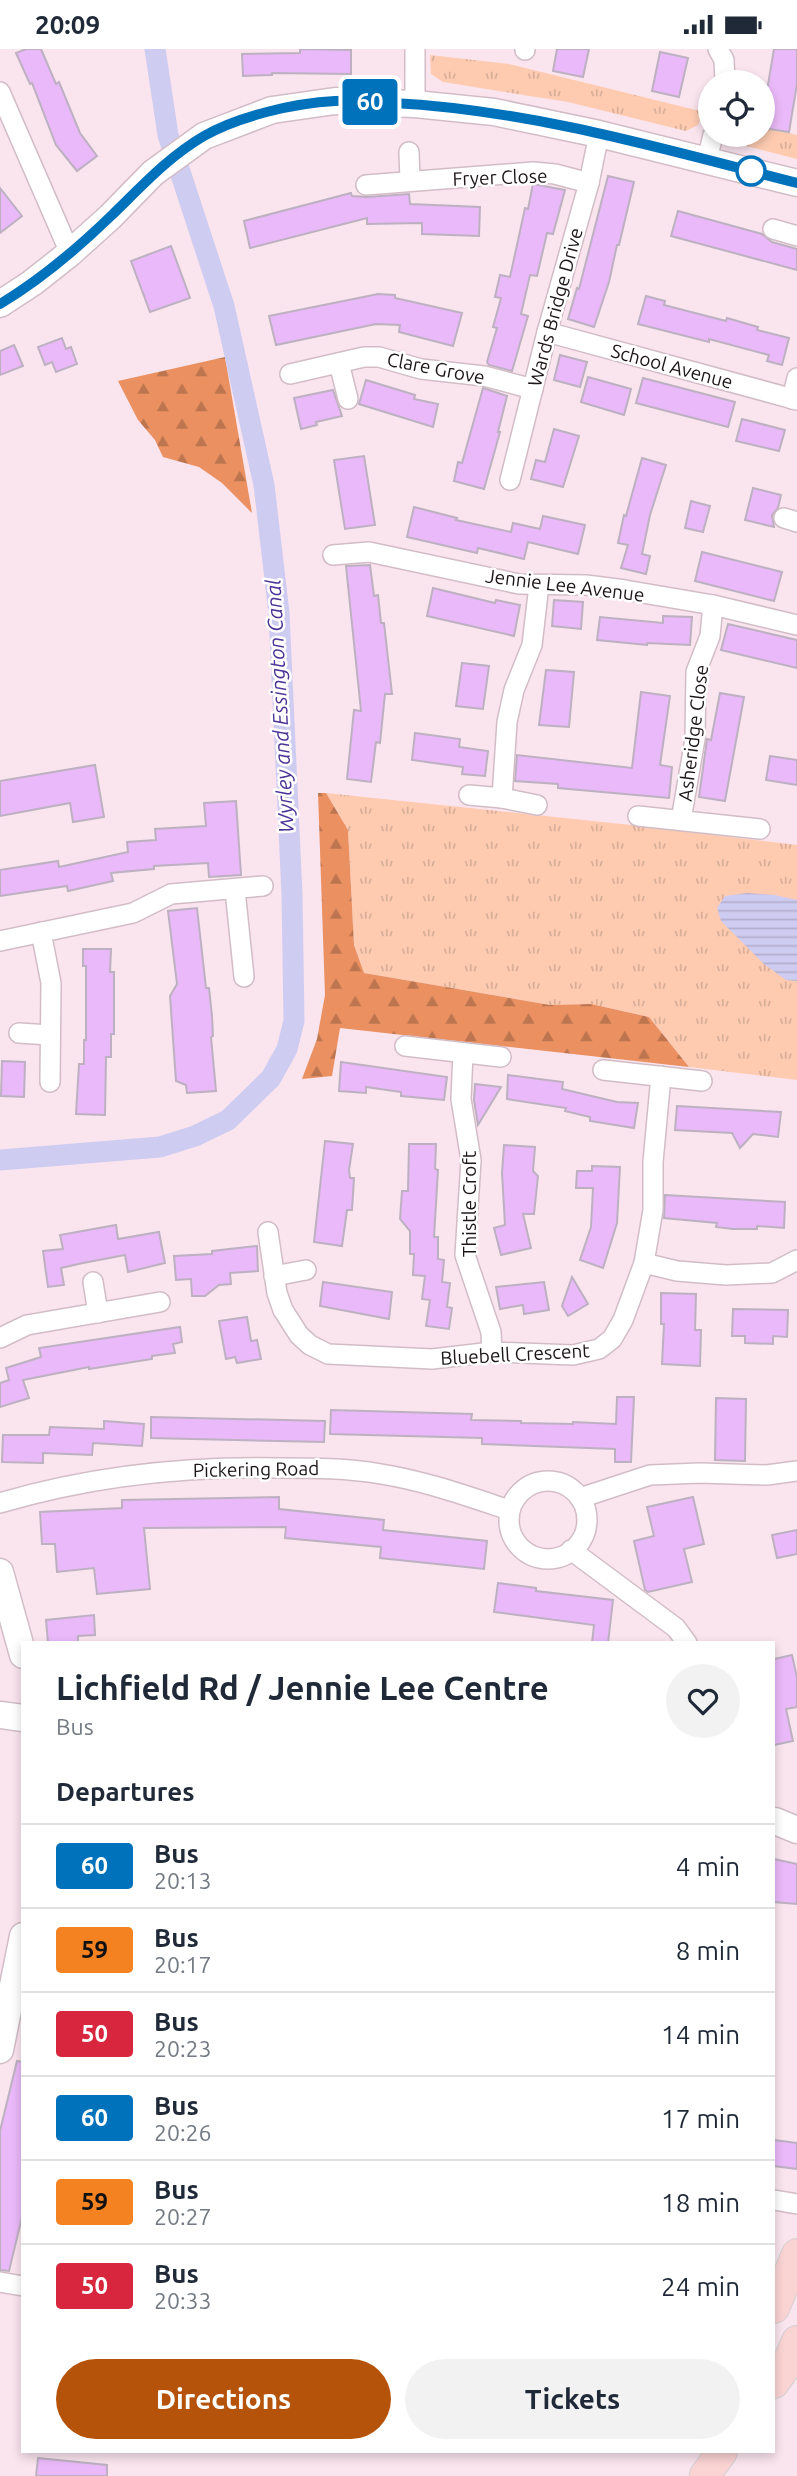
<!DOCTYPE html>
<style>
:root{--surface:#fff;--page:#f2f2f3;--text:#1f2937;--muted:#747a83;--line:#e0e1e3;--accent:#b45309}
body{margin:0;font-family:Ubuntu,sans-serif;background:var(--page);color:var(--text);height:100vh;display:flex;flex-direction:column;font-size:26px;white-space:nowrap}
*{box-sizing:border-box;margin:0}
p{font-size:23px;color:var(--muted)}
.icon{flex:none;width:38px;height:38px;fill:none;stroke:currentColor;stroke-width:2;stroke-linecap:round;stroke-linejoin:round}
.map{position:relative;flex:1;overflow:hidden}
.sheet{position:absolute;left:21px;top:1592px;width:754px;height:812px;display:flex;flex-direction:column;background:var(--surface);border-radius:0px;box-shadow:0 4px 10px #0003}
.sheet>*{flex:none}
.badge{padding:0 14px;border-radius:5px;font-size:24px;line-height:46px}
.buttons{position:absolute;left:698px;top:21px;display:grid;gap:14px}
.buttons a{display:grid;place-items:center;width:77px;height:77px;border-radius:50%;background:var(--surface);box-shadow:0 4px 10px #0003;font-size:35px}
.map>.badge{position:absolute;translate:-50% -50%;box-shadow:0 0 0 4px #fff}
h2{padding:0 35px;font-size:26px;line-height:63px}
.round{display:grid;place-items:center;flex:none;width:74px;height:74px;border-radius:37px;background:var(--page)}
.head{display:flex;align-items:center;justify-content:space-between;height:119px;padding:0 35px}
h1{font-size:33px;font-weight:700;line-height:52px}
.cta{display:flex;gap:14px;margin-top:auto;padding:14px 35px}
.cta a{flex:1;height:80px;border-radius:42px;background:var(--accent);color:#fff;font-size:28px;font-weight:700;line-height:80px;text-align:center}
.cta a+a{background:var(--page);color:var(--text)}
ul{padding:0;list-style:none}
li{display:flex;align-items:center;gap:21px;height:84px;padding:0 35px;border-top:2px solid var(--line)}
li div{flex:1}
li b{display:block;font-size:26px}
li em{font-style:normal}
li .badge{min-width:77px;font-weight:700;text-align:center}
.status{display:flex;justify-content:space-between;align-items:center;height:49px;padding:0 35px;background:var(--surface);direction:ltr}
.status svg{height:19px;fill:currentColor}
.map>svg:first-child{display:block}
.grass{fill:url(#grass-tufts)}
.forest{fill:url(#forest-firs)}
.water{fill:url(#water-rules)}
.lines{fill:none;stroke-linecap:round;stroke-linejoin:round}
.canal{stroke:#cfccf1;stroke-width:21}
.building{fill:#eab9f9;stroke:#bdb1c1;stroke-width:2}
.street-casing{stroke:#d2bdc7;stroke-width:22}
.secondary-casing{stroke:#d2bdc7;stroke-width:29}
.primary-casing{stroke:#d2d0d1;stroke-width:32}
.street{stroke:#fff;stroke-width:19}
.secondary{stroke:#fff;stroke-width:26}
.primary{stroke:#fad3d3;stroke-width:30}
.line-casing{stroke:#fff;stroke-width:16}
.line{stroke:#0072bc;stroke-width:10}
.stop-dot{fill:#fff;stroke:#0072bc;stroke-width:3.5}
.labels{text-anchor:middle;stroke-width:5;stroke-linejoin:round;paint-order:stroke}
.street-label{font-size:19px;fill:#1d1619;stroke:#fff}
.water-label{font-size:21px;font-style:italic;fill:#4b3397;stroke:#fff}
</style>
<div class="status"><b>20:09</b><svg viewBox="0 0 49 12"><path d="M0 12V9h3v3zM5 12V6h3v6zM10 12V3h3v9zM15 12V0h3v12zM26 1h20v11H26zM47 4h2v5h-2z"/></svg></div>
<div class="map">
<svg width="797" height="2427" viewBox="0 0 797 2427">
<defs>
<pattern id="grass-tufts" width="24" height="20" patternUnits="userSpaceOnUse" patternTransform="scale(1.75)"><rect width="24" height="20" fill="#fecbb1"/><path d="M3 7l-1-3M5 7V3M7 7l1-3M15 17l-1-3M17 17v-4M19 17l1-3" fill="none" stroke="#d9ae98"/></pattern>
<pattern id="forest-firs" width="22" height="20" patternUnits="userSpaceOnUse" patternTransform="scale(1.75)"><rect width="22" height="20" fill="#ea9061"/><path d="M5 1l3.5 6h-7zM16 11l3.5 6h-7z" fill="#bd754f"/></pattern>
<pattern id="water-rules" width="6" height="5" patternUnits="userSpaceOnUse" patternTransform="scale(1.75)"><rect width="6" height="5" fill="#cfccf1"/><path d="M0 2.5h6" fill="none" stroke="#b1aece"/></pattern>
</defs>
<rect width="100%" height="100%" fill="#fae4ee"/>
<g class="grass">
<path d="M430 6 509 15 704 63 698 76 686 82 568 53 443 33 431 25Z"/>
<path d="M763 77 797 86V110L739 95 733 87 763 86Z"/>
<path d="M326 744 631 776 797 796V1031L689 1018 649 968 591 955 550 956 364 924 354 896 348 781Z"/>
</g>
<g class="forest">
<path d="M225 308 252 464 222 434 199 418 163 408 155 391 138 371 118 332Z"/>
<path d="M318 744H326L348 781 354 896 364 924 550 956 591 955 649 968 689 1018 340 979 332 1027 302 1030 317 990 325 946Z"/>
</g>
<path class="water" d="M747 844 775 846 797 851V932L786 931 764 915 721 872 717 859 725 847Z"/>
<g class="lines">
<path class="canal" d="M0 1111 160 1098 195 1087 228 1071 271 1029 287 1000 294 972 292 846 279 564 264 436 224 257 168 86 155 0"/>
</g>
<g class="building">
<path d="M26 0H41L56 35 59 33 80 84 97 107 77 122 56 96 32 34 30 35 16 4Z"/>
<path d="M300 0 351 1V25L272 24V26L243 27 242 5 300 4Z"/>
<path d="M557 0H589L583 28 553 22Z"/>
<path d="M774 0H797V35L789 83 763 79V65Z"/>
<path d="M660 3 688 9 679 48 652 42Z"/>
<path d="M608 127 634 133 619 196H617L609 233 594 278 568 270 577 239 579 240Z"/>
<path d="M533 135 565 141 553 185 547 184 537 227 530 226 521 265 528 267 512 322 489 316 487 313 497 279 493 278 501 249 495 248 500 226 510 228 525 159 528 160Z"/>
<path d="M0 139 22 167 0 184Z"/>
<path d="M351 144 352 147 367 148 409 145 410 155 480 158 479 187 422 185V174L367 175V169L250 199 244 172Z"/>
<path d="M678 162 762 185 772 193 797 200V221L671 187Z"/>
<path d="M171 197 190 249 150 263 131 212Z"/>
<path d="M378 245 395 246V249L462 264 453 297 399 283 400 276 376 275 276 296 269 267Z"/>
<path d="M646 247 665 252 664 256 726 272 727 269 758 278 757 281 789 289 782 316 767 312 769 306 709 290V293L638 275Z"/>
<path d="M62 289 66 300 71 298 77 315 56 323 52 313 45 316 38 298Z"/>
<path d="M14 296 23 317 0 326V302Z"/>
<path d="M560 306 587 313 580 338 554 331Z"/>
<path d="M588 328 631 340 624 366 581 353Z"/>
<path d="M643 329 735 353 728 378 636 354Z"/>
<path d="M366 331 415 346 414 350 438 355 433 378 359 355Z"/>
<path d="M483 339 507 347 498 383H500L484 440 454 432 458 413 462 414Z"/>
<path d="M333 341 342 367 316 373 317 376 301 380 294 349Z"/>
<path d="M742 370 785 381 779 402 736 392Z"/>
<path d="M554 380 579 387 563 438 531 430 536 411 545 413Z"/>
<path d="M364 407 375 476 345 480 334 411Z"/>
<path d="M642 409 666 416 650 466 642 505 650 507 646 525 621 519 628 496 618 494 624 466 626 467Z"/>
<path d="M753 439 781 446 778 459 772 466 774 478 745 471Z"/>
<path d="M691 452 710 457 703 483 685 479Z"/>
<path d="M414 458 457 469 456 471 511 483 513 474 540 480 543 467 585 476 578 505 528 493 524 510 478 499 477 504 407 488Z"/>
<path d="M702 503 782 523 774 552 695 532Z"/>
<path d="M370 516 374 547 378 546 381 574H384L392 645H385L380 694 376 693 371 733 347 730 354 661 361 662 346 517Z"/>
<path d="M433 539 495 554 496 551 520 556 514 587 427 567Z"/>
<path d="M554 551 583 553 581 580 552 577Z"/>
<path d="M663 567 692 568 690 596 647 594V596L597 591 600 568 663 574Z"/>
<path d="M728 575 797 591V619L721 601Z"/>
<path d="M462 614 489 617 483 660 456 657Z"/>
<path d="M546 621 574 623 569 678 539 676Z"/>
<path d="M641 643 670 647 660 716 672 718 669 749 558 739V735L515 732 517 706 632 719Z"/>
<path d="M720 644 744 648 725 752 699 748 707 690 711 691Z"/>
<path d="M415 684 460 690 459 698 488 702 485 727 462 725 463 718 412 711Z"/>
<path d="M770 707 797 711V736L766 731Z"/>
<path d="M95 716 104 768 73 773 70 754 0 767V732Z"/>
<path d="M236 752 241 826 209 828 208 814 154 817V820L111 824 113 832 68 842 67 837 0 847V821L58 812 59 818 128 803 127 793 156 791 155 780 206 777 204 754Z"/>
<path d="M197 859 206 939H209L212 967 213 987 211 988 216 1042 187 1044 186 1036 176 1032 170 947 177 935 168 862Z"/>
<path d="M83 900H111L110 923H114V985H111V1008H106L105 1066 76 1065 79 1015H84V991H86V917H83Z"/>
<path d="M2 1012 25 1013 24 1048 1 1047Z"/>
<path d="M341 1013 447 1028 444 1051 401 1047V1043L366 1038V1044L339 1042Z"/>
<path d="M508 1026 563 1033 562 1040 617 1053 638 1054 634 1079 590 1072V1068L565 1062 566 1059 507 1050Z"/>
<path d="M475 1035 501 1038 478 1076 474 1051Z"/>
<path d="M677 1057 781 1063 778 1088 753 1085 740 1099 732 1084 675 1081Z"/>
<path d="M325 1092 353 1095 349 1121 350 1129H354L352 1161H347L342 1197 314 1193Z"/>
<path d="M409 1095H436L435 1120 438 1121 434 1188H438V1210L444 1211 442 1233 450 1234 447 1258 452 1259 449 1280 426 1277 430 1251 422 1250 425 1227 413 1226 414 1205H410V1182L400 1170 402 1142H408Z"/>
<path d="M504 1096 535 1098 533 1122 538 1127 534 1165H523L531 1199 501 1206 494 1179 505 1176 502 1124Z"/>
<path d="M592 1117 620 1118 617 1174 603 1219 580 1211 591 1178 593 1139H576L577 1122H592Z"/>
<path d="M665 1146 785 1153 784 1179 757 1177V1180H733L716 1178 717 1174 664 1169Z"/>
<path d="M116 1176 118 1190 159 1183 165 1214 128 1223 125 1206 83 1214 61 1219 64 1236 48 1238 43 1202 63 1200 60 1186Z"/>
<path d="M257 1197 258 1222 230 1224 231 1235 219 1236 205 1247H192L191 1230 176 1231 174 1207 212 1205V1202Z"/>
<path d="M572 1228 588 1255 568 1267 562 1257Z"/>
<path d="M323 1233 392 1243 389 1270 320 1257Z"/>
<path d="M544 1233 549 1261 524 1265 523 1256 500 1260 496 1238Z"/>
<path d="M661 1244 696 1245 695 1281H701L700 1317 662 1315 664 1275H661Z"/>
<path d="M733 1260 788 1261 787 1288 773 1287V1295L745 1294V1287H732Z"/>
<path d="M247 1268 251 1292 257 1291 261 1310 237 1314 235 1308 226 1310 219 1272Z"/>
<path d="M180 1278 182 1293 173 1295 175 1304 152 1307V1310L89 1320V1318L23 1331 29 1349 0 1358V1334L9 1331 6 1319 41 1308 39 1299Z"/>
<path d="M617 1348H634L631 1413H615V1400L482 1395V1389L330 1385 331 1361 472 1365 471 1371 521 1372V1374L573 1375V1373L616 1375Z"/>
<path d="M716 1349 746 1350 745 1412 715 1411Z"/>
<path d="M151 1368 325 1372 324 1393 151 1389Z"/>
<path d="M104 1372 144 1375 142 1397 93 1394 92 1406 43 1404V1414L2 1413 3 1386H49L50 1378 104 1380Z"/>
<path d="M279 1448V1460L384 1471 383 1481 487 1492 484 1520 380 1509 381 1498 285 1489 286 1478 144 1479 150 1540 97 1545 94 1519 57 1523 55 1495H42L40 1463 122 1459V1451Z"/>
<path d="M693 1448 704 1495 684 1500 692 1533 648 1543 645 1541 634 1492 654 1487 647 1458Z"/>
<path d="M797 1481V1505L777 1509 772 1486Z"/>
<path d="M498 1534 536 1539V1542L613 1551 608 1594H592L594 1576 494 1563Z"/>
<path d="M94 1566 95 1586 78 1587V1594H48L46 1571Z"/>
<path d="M792 1606 797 1628V1658L786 1660 793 1692 774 1696V1610Z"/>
<path d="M774 1810 797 1815V1855L774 1853Z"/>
<path d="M17 2012 23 2013V2164L9 2222 0 2221V2082Z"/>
<path d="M774 2091 797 2094V2120L774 2117Z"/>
<path d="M38 2409 107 2416V2427H36Z"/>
</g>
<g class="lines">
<defs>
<g id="street">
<path d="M415 0V55"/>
<path d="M718 0 724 11 725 33"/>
<path d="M525 1V0"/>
<path d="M0 43 70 204"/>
<path d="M409 103 410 132"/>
<path d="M707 111 713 86"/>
<path d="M366 136 533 123 555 125 589 134"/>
<path d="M773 180 797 187"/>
<path d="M547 283 797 351"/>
<path d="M339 314 348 350"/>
<path d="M290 325 364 308H379L421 320 484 327 533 340"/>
<path d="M792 350 797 329"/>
<path d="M510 431 547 283 589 134 599 85"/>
<path d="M784 469 797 473"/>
<path d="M333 506 369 503 519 535 586 536 625 541 713 556 797 576"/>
<path d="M469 746 502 749 537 756"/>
<path d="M502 749 507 673 514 641 532 596 539 536"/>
<path d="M638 767 760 780"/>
<path d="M681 771 695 690 696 623 710 587 713 556"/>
<path d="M235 841 244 928"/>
<path d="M41 883 51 934 50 1033"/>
<path d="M0 892 133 864 171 845 263 837"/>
<path d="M19 984 50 986"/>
<path d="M405 997 501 1008"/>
<path d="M463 1004 461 1050 471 1111 465 1206 491 1283 492 1303"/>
<path d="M603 1021 702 1032"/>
<path d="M268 1183 277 1244 283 1261 299 1286 310 1296 328 1305 432 1310 492 1303 573 1306 599 1300 612 1290 623 1271 644 1214 653 1161V1113L661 1027"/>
<path d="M644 1214 677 1222 726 1226 772 1224 797 1211"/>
<path d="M274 1227 306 1221"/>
<path d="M93 1233 98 1264"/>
<path d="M0 1289 27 1276 160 1253"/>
<circle cx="548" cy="1471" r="39"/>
<path d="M580 1449 650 1426 700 1424 767 1426 797 1422"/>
<path d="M0 1454C91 1427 185 1417 280 1419 313 1419 348 1419 381 1425 425 1432 467 1447 509 1461"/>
<path d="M571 1501 676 1579 687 1594"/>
<path d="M774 2151 797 2155"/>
<path d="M0 2233 23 2237"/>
</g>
<g id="secondary">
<path d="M0 255 32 234 70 204 110 168 153 124 204 87 272 61 335 52 415 55 494 63 599 85 797 134"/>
<path d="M0 1523 23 1606"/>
<path d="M0 1666 23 1669"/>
<path d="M775 1772 797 1781"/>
<path d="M0 2001 23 1887"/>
</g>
<g id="primary">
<path d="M774 2259 797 2205"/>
<path d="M774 2334 786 2317 797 2292"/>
<path d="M705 2426 722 2403"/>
</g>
</defs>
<use href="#street" class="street-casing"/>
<use href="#secondary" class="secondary-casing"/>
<use href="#primary" class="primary-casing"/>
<use href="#street" class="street"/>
<use href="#secondary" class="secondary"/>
<use href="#primary" class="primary"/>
</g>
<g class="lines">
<defs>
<path id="line" d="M0 255C40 231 78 199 112 166 141 138 168 108 204 87 239 67 295 54 335 52 354 51 374 54 393 54 531 61 664 100 797 134"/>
</defs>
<use href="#line" class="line-casing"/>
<use href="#line" class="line"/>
</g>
<circle class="stop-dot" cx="751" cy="122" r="14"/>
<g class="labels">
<g class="street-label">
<text transform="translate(500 128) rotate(-2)" y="7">Fryer Close</text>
<text transform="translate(555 258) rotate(-75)" y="7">Wards Bridge Drive</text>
<text transform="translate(672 317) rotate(15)" y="7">School Avenue</text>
<text transform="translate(436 319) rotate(11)" y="7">Clare Grove</text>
<text transform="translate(565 536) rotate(7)" y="7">Jennie Lee Avenue</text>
<text transform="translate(693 684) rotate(-83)" y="7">Asheridge Close</text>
<text transform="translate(469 1155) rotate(-90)" y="7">Thistle Croft</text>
<text transform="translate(515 1305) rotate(-3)" y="7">Bluebell Crescent</text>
<text transform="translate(256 1420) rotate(-1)" y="7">Pickering Road</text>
</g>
<g class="water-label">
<text transform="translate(280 657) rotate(-93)" y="7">Wyrley and Essington Canal</text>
</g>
</g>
</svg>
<div class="buttons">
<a><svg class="icon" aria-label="locate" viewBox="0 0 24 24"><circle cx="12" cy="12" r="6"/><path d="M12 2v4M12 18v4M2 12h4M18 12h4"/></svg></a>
</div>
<b class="badge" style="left:370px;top:53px;background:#0072bc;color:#fff">60</b>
<section class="sheet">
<div class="head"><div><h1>Lichfield Rd / Jennie Lee Centre</h1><p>Bus</p></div><a class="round"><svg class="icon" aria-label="heart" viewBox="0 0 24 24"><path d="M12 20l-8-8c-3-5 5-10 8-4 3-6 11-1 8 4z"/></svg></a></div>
<h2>Departures</h2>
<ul>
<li><span class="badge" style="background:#0072bc;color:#fff">60</span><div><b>Bus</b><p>20:13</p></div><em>4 min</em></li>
<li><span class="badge" style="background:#f58220;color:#111">59</span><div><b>Bus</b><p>20:17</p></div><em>8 min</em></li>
<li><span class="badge" style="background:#d7263d;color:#fff">50</span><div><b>Bus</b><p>20:23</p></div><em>14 min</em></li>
<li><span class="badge" style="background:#0072bc;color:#fff">60</span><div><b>Bus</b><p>20:26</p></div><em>17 min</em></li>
<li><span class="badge" style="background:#f58220;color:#111">59</span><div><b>Bus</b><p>20:27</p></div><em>18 min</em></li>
<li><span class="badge" style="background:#d7263d;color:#fff">50</span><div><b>Bus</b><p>20:33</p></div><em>24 min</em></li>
</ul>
<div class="cta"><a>Directions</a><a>Tickets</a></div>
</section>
</div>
